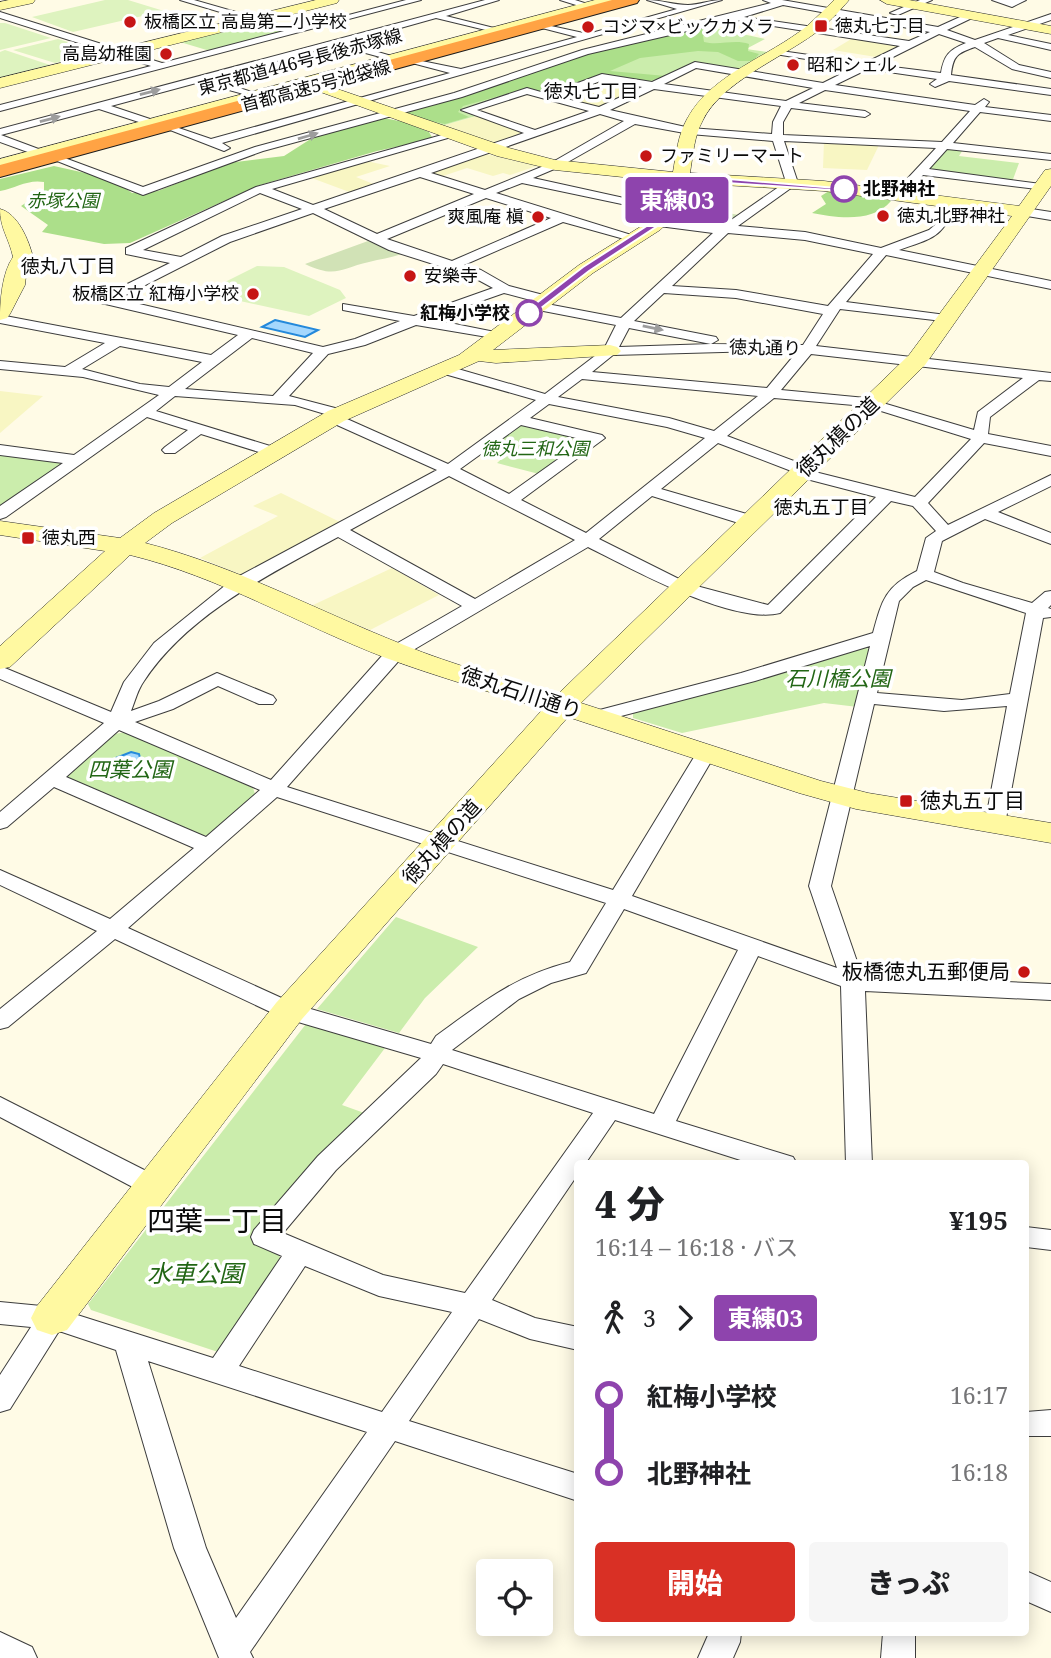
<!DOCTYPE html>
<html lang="ja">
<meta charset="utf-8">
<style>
:root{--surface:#fff;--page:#f6f6f6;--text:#202124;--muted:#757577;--accent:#d93025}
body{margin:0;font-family:"Noto Serif","Noto Sans JP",serif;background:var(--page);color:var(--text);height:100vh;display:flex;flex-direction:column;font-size:26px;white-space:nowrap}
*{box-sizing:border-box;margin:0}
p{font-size:23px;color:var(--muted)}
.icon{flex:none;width:38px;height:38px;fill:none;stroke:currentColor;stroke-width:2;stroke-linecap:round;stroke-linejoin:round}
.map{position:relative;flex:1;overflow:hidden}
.side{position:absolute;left:574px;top:1160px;width:455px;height:476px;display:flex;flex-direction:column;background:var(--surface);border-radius:7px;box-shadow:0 4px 18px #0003}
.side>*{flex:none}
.badge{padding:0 14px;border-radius:5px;font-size:24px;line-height:46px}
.controls{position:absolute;left:476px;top:1559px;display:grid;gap:14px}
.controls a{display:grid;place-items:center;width:77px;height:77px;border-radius:7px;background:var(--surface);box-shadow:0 4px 18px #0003;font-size:35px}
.map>.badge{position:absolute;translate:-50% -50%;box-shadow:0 0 0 4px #fff}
.legs{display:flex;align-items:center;gap:10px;height:77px;padding:0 21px;font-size:23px}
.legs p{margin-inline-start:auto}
.overview{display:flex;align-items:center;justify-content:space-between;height:119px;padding:0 21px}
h1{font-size:38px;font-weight:800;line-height:52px}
.action{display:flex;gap:14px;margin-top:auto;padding:14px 21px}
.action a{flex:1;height:80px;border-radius:7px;background:var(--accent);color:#fff;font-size:28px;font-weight:800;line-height:80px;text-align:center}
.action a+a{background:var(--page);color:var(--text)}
ul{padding:0 21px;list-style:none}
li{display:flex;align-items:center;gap:24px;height:77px;font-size:26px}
li i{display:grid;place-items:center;width:10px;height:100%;margin:0 9px;background:currentColor}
li i::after{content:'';width:18px;height:18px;margin:-9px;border:5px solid;border-radius:50%;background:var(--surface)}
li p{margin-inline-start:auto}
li:first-child i{background:linear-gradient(#0000 50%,currentColor 0)}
li:last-child i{background:linear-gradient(currentColor 50%,#0000 0)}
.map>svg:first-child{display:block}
.farmland{fill:#f8f6c3}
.green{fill:#cbedac}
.forest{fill:#acdf8a}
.cemetery{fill:#d1e2b6}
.pitch{fill:#def3bf}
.water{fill:#a4d7fd;stroke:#2489db;stroke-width:2}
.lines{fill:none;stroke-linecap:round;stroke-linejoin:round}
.street-casing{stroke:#3d3d3d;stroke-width:2}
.secondary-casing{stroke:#2c2c2c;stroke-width:1}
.highway-casing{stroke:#1b1b1b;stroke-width:2}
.street{fill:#fff;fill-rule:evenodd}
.secondary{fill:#fff9a1;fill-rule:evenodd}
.highway{fill:#ffa344;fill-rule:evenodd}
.oneway{fill:#9d9d9d}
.line-1{fill:#8e44ad;stroke:#fff;stroke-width:2}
.poi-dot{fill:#c61515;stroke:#fff;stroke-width:2.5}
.stop-1-dot{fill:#fff;stroke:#8e44ad;stroke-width:3.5}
.labels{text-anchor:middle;stroke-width:7;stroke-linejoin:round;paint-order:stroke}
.far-poi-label{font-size:18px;fill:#0a0a0a;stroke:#fff;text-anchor:start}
.far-street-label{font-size:18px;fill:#0a0a0a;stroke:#fff}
.far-stop-label{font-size:18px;font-weight:bold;fill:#0a0a0a;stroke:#fff;text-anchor:start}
.far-park-label{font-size:18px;font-style:italic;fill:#226615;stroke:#fff}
.far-neighbourhood-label{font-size:19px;fill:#0a0a0a;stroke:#fff}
.street-label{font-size:21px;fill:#0a0a0a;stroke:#fff}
.park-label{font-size:21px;font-style:italic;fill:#226615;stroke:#fff}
.poi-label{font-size:21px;fill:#0a0a0a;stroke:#fff;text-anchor:start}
.near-park-label{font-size:24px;font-style:italic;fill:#226615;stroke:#fff}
.near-neighbourhood-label{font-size:28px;fill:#0a0a0a;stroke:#fff}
</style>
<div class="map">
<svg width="1051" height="1658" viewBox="0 0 1051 1658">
<rect width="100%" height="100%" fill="#fffbe6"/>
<g class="farmland">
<path d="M853 38 899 46 876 57 833 50Z"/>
<path d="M601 79 645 86 601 108 557 97Z"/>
<path d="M477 116 524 132V134L491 143 441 126Z"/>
<path d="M824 141 880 143 867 170 823 168Z"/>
<path d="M482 153 537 166 510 175 503 173 493 176 467 168 440 177 429 173Z"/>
<path d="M366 161 390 166 356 177 376 185 352 193 309 177Z"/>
<path d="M0 391 43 396 0 433Z"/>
<path d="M281 493 340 522 241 575 200 558 278 516 253 506Z"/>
<path d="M392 568 439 595 370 630 311 606Z"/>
</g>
<g class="green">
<path d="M257 23 287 31 210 51 180 42Z"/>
<path d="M706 26 765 39 746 49 767 52 740 69 695 62 654 82H647L601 75 550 94 527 89 460 110 476 116 441 126 402 109Z"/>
<path d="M946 148H964L959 156 1019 163 1012 182 927 169Z"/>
<path d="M526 424 582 437 584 441 539 474 497 463 508 453 486 448 518 425Z"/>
<path d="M0 453 59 461 63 464 0 508Z"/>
<path d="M862 646 871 650 858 707 824 703 682 733 633 718V712Z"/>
<path d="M127 732 253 788 255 794 210 835 197 836 69 780 67 774 114 734Z"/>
<path d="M396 917 478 947 425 998 399 1033 317 1009Z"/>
<path d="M306 1024 385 1048 342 1105 367 1114 251 1237 276 1249 282 1262 218 1352 91 1310 88 1304Z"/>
</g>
<g class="forest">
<path d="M704 26 716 30 703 36 704 42C719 46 734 39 749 44L748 51 759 54 753 61H738L718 52 698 51 640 58 610 71 666 76 649 81 601 75 562 89 546 92H514L463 106 458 112 469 117 445 124 396 113 597 51Z"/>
<path d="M379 117 404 122 429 132 433 139 377 151 260 185 130 243 104 244 42 232 48 225 21 206 44 191V182C28 179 16 188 0 191V179L54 166 112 179 132 193 158 191 228 163 284 156 320 133Z"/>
<path d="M829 191 890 200 891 201C873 223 837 218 812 213L826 204 821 196Z"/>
</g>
<g class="cemetery">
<path d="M712 210 739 215 722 227 696 225 702 220 692 218 699 211 708 213Z"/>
<path d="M368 241 402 254C390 258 380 259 369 262 341 268 336 279 305 264Z"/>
</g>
<g class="pitch">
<path d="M105 0H128L164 11 73 32 32 17Z"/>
<path d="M0 23H5L51 38 0 50Z"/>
<path d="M58 39 100 52 55 63 13 50Z"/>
<path d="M5 50 50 65 0 78V52Z"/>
<path d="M257 266 284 267 340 290 346 298 309 316 208 294 207 291Z"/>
</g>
<g class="water">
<path d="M275 320 318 330 305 337 262 327Z"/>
<path d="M131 752 139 754 144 774 112 780 110 771 117 766 116 758Z"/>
</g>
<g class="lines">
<defs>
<g id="street">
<path d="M180 0H194L295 29 406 0H421L0 111V105L151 66 0 18V12L162 63 284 31Z"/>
<path d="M485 0H499L446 16 498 29V33L436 18 347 43 395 57V61L336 45 211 79 258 94V98L200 82 111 106 156 121V125H148L99 109 1 135 44 151V155H36L0 142V129Z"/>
<path d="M560 0H575L594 6 589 9Z"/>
<path d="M647 0C661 0 674 5 688 5 699 5 710 0 722 0L222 143 230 148 224 151 165 128 170 125 211 139 450 73 412 63V59L461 69 577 37 542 28V24L588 34 677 9Z"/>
<path d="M763 0H782L938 27 971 12 976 15 974 17 947 30 975 40 1051 14V20L1008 35 1051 44V50L998 38 984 43 1019 65 1051 72V78L1012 69 975 47C957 53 953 56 951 75L1051 89V95L949 81 935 87 930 84 937 79 868 69 835 85 975 105 984 99 989 102 985 107 1051 115V121L980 112 953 143 1051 154V160L947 149 929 169 1041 184 1045 186V190L923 175 902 199 898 200 892 196 894 193 936 148 784 141 798 183 738 226 805 232 881 248 929 230 935 225 948 200 952 199 958 203C940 239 935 237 899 250L1051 281V289L886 255 846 302 946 315 953 319 951 322 840 309 816 346 1051 373V381L1039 380 990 417 988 434 1051 446V456L984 443 928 503 948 525 1051 475V486L998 512 1051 533V544L985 519 942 541 934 572 963 583 1032 603 1045 592 1051 591V605L1048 608 1051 609V617L1043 618 1005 824 1002 828H988L985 824 1007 706 944 711 874 704 831 886 862 976 1051 984V1000L865 991 872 1164H846L841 986 758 956 676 1121 793 1157 797 1164H753L615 1120 585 1164H578V1174L492 1300 535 1318 578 1327V1350L530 1339 479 1319 409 1421 578 1474V1501L395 1441 250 1652 253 1658H219L174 1548 116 1350 59 1331 10 1409 0 1412V1375L31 1327 0 1324V1302L52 1307 213 1358 282 1256 254 1244 251 1237 254 1230 318 1156 421 1058 281 1017 115 939 8 1027 0 1029V1009L97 931 0 885V870L110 919 194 848 54 787 7 827 0 829V812L104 723 0 679V666L111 712 124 682 154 643 232 580 437 470 337 425 325 414 295 405 175 396 156 411 280 449 283 452 275 457 201 434 175 453H165L162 450 165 447 188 430 147 417 6 517 0 519V506L63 463 0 455V445L74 455 159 395 83 377 0 369V361L65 367 105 343 0 323V315L211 355 238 335 101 303V297L170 263 126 254V248L256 187 449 133 458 135 272 189 313 205 524 133 461 110 527 88 548 94 602 74 652 82 695 62 823 83 855 67 769 53 774 50 865 63 900 46 735 20 588 54 462 97 263 151 143 195 52 159 62 157 143 187 255 147 454 93 582 50 771 3ZM783 5 930 32 909 41 744 17ZM939 34 966 43C949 50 944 55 941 73L877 65ZM696 68 813 88 786 101 664 84ZM603 80 642 87 599 107 559 97ZM654 89 781 106 773 122 772 134 690 128 610 110ZM825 90 970 111 942 142 783 135V122L791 108 865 117 870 114 865 111 799 103ZM527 94 589 111 535 130 477 110ZM600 114 624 121 551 163 485 190 431 173ZM635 124 690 134 773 141 786 182 721 227 655 219V225L659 226 713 233 621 318 547 304 553 300 551 297 509 286 481 270 464 265 563 222 635 242 641 238 496 193 522 183 674 215V209L533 178 559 167ZM420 177 474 194 377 234 324 209ZM260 193 302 209 222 236 181 257 143 250ZM486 198 551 218 452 261 387 239ZM313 213 389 250 471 276 493 288 414 316 343 304V310L400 321 355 339 323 347 118 299 230 242ZM728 233 805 240 873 254 828 306 736 290 672 286ZM504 293 538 302 533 303V309L616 325 604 349 545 394 451 367H441V373L536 400 448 464 347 419 335 408 289 396 328 354 365 345 416 325 505 340V334L430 319ZM664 293 736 298 823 314 803 345 711 344 718 340 716 337 634 321ZM629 328 711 344 619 347ZM252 338 313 353 273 396 185 389ZM120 346 202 362 169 387 140 384 82 369ZM759 351 796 353 767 388 592 372 613 355ZM811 354 1023 378 978 412 974 430 866 398 781 390ZM582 379 758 396 714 431 669 418 558 397ZM774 398 865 406 971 439 915 497 811 471 810 467 727 436ZM549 404 667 427 705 438 586 533 521 500 605 438 602 435 530 418ZM521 425 585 440 509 494 460 469ZM718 443 794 472 795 476 876 497 768 605 689 584 599 539 652 496 745 525H757L759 521 757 517 661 489ZM449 476 575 540 475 599 350 530ZM891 501 913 506 936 531 926 538 917 571C885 587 882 600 873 633L741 673 588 713 585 717 588 721H602L755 681 870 646 809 886 837 968 632 896 716 753 713 749H699L613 890 287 787 403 656 588 547C632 569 733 625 780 613ZM338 537 462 606 389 648 271 780 135 722 173 709 218 686 259 704H273L276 700 273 696 217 673 159 701 131 711C135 701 138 689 144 681 188 614 270 574 338 537ZM926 580 1026 613 1010 694 962 700 877 693 899 601 913 587ZM119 730 260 790 206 837 66 777ZM277 797 606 903 570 962C513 977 483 1002 436 1036L431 1044 297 1005 128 928ZM624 909 738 950 654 1114 452 1050 519 999 551 983 586 973ZM443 1064 593 1113 465 1293 383 1275 283 1233 336 1170 436 1074ZM305 1266 379 1296 452 1312 382 1412 239 1366ZM148 1361 367 1432 236 1618 206 1548Z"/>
<path d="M920 0H932L898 15 890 13Z"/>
<path d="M992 0H1026L1012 7Z"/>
<path d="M1025 208 1051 212V220L1021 215 1019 212Z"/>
<path d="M0 1097 162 1179 166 1186 162 1193 153 1196 144 1193 0 1117Z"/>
<path d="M1026 1227 1051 1230V1250L1026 1247Z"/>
<path d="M1051 1410V1436H1026V1412Z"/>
<path d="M1026 1571 1051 1582V1612L1026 1601Z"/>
<path d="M0 1632 32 1647 37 1658H0Z"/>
<path d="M709 1633H741L740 1642 733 1658H698Z"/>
<path d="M883 1633H915V1658H881Z"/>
</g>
<g id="secondary">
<path d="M9 0H35L33 3 0 10V2Z"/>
<path d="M316 0H339L337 3 0 88V78Z"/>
<path d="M595 0H617L615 3 320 83 509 148 555 160 673 172C676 154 678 135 687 119 711 74 769 57 807 26 816 18 825 9 834 0H849C839 12 826 25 814 34 781 58 721 83 703 120 694 136 693 155 690 173L824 181 1019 206 1045 170 1051 169V186L925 365 581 703 821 781 868 793 1051 823V843L856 809 799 793 568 717 302 1019 67 1330 52 1335 37 1330 31 1318 37 1306 276 1003 543 709C491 692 438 677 386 658 300 625 220 577 130 555L10 667 0 669V646L105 551 0 535V521L120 538 154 513 328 411 459 355 579 265 648 222 663 209 668 200 671 182 555 170 497 156 315 90 314 84 0 169V159ZM689 183 824 191 1012 216 909 355 557 695C506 679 453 665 404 645 318 611 235 566 145 543L172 523 344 421 479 361 496 363 617 355 621 351 617 347 610 345 493 350 593 273 660 230 679 212 686 200Z"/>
<path d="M880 0H909L1051 26V34L887 4Z"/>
<path d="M0 209C18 213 29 241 33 257L27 266 25 285 10 314 7 318 0 320C0 300 2 273 13 257 9 238 0 229 0 209Z"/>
</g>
<path id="highway" d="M612 0H639L637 3 0 177V165Z"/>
</defs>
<use href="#street" class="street-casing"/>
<use href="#secondary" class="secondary-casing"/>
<use href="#highway" class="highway-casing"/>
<use href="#street" class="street"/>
<use href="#secondary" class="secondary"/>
<use href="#highway" class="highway"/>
</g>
<defs><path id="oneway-solid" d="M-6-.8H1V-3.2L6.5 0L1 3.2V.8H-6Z" transform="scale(1.75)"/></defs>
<g class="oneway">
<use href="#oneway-solid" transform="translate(150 92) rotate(-15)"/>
<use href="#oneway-solid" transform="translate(50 119) rotate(-15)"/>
<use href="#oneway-solid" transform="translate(308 136) rotate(-16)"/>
<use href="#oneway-solid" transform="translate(653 328) rotate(12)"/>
</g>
<path class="line-1" d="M681 175 848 189 844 191 684 180 681 200 668 219 589 271 532 315H526V311L583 267 662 216 673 200 677 177Z"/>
<g class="poi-dot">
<circle cx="130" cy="22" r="7"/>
<rect x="814" y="19" width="14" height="14" rx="3.5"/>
<circle cx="588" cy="27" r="7"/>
<circle cx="166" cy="54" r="7"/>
<circle cx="793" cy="65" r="7"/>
<circle cx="646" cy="156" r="7"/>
<circle cx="883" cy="216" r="7"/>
<circle cx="538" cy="217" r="7"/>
<circle cx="410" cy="276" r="7"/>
<circle cx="253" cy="294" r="7"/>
<rect x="21" y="531" width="14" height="14" rx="3.5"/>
<rect x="899" y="794" width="14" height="14" rx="3.5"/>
<circle cx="1024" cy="972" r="7"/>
</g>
<g class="stop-1-dot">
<circle cx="844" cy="189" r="12"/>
<circle cx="529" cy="313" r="12"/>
</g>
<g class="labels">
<g class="far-poi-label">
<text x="144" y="28">板橋区立 高島第二小学校</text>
<text x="835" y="32">徳丸七丁目</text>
<text x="602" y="33">コジマ×ビックカメラ</text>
<text x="152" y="60" text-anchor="end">高島幼稚園</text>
<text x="807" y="71">昭和シェル</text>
<text x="660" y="162">ファミリーマート</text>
<text x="897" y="222">徳丸北野神社</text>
<text x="524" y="223" text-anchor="end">爽風庵 槇</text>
<text x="424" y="282">安樂寺</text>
<text x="239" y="300" text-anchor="end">板橋区立 紅梅小学校</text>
<text x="42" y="544">徳丸西</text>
</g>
<g class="far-street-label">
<text transform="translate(300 62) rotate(-15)" y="6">東京都道446号長後赤塚線</text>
<text transform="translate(316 86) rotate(-15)" y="6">首都高速5号池袋線</text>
<text transform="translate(765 348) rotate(1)" y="6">徳丸通り</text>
</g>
<g class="far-stop-label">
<text x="863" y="195">北野神社</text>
<text x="510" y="319" text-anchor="end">紅梅小学校</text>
</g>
<g class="far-park-label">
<text x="63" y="207">赤塚公園</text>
<text x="535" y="455">徳丸三和公園</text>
</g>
<g class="far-neighbourhood-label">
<text x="591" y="98">徳丸七丁目</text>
<text x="68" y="273">徳丸八丁目</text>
<text x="821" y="514">徳丸五丁目</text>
</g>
<g class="street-label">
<text transform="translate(838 437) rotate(-44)" y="7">徳丸槙の道</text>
<text transform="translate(521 693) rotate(18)" y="7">徳丸石川通り</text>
<text transform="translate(442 842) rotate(-48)" y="7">徳丸槙の道</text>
</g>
<g class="park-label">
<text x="838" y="686">石川橋公園</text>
<text x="130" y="777">四葉公園</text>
</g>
<g class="poi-label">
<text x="920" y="808">徳丸五丁目</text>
<text x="1010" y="979" text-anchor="end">板橋徳丸五郵便局</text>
</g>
<g class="near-park-label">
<text x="195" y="1282">水車公園</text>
</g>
<g class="near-neighbourhood-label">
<text x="217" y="1231">四葉一丁目</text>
</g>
</g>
</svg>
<div class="controls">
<a><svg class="icon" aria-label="locate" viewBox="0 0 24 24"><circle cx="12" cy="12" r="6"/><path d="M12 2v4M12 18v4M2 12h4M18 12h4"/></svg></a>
</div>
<b class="badge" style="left:677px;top:200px;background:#8e44ad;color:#fff">東練03</b>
<section class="side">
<div class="overview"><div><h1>4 分</h1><p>16:14 – 16:18 · バス</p></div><b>¥195</b></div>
<div class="legs"><svg class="icon" aria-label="walk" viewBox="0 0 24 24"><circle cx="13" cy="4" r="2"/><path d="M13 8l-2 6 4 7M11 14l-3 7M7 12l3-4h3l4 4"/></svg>3<svg class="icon" aria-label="forward" viewBox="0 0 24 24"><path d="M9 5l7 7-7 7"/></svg><b class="badge" style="background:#8e44ad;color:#fff">東練03</b></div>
<ul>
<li><i style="color:#8e44ad"></i><b>紅梅小学校</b><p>16:17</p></li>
<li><i style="color:#8e44ad"></i><b>北野神社</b><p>16:18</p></li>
</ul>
<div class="action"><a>開始</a><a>きっぷ</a></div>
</section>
</div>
